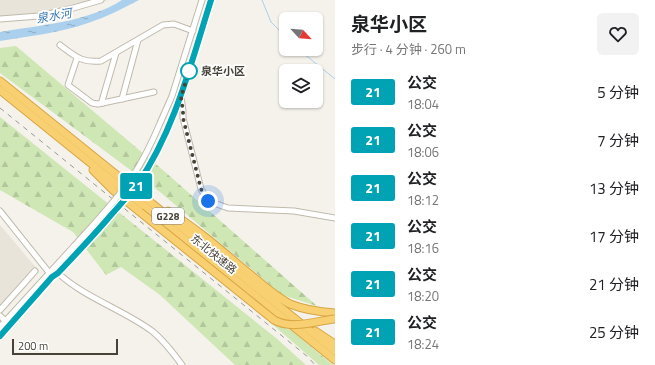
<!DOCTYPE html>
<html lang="zh">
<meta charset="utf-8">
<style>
:root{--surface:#fff;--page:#f2f2f2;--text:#202124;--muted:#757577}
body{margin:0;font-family:"Titillium Web","Noto Sans SC",sans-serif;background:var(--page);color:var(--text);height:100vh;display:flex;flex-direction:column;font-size:15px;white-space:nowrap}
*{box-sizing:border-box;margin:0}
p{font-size:13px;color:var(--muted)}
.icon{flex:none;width:22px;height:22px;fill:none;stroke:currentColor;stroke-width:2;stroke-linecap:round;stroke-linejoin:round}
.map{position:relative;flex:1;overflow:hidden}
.panel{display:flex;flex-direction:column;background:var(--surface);width:320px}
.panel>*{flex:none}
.badge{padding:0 8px;border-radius:3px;font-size:14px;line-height:26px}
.needle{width:26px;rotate:116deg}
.buttons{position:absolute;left:279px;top:12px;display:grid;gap:8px}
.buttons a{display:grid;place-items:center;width:44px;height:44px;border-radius:6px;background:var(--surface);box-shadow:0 1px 3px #0004;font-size:20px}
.scale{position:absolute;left:12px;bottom:10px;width:106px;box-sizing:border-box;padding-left:4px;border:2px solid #484338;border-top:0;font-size:11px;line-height:14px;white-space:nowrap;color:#484338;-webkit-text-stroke:3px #fff;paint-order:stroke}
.you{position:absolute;width:20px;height:20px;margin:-10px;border:3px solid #fff;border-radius:50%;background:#1a73e8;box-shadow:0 0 0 6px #1a73e833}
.map>.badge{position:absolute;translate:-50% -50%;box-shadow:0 0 0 2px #fff}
.round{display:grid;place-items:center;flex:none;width:42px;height:42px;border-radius:6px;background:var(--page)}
.head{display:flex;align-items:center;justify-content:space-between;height:68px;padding:0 16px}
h1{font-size:19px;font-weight:700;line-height:30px}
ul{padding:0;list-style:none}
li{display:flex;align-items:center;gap:12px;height:48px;padding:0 16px}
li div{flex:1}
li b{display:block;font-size:15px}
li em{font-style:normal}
li .badge{min-width:44px;font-weight:700;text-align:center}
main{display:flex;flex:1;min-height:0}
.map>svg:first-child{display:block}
.residential{fill:#e8e4d9}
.forest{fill:url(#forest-firs)}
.water{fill:url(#water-ripples)}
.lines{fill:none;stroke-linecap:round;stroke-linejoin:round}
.stream{stroke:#aad0ee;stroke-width:1}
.minor-casing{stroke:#c0baad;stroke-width:7}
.highway-casing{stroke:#d8a541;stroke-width:9}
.minor{stroke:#fff;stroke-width:5}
.highway{stroke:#f8d072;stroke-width:7}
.rail{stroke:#989898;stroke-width:1;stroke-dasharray:5 5;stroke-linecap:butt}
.minor-bridge-casing{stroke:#c0baad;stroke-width:7;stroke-linecap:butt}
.highway-bridge-casing{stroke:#d8a541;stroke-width:9;stroke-linecap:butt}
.minor-bridge{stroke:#fff;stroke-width:5}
.highway-bridge{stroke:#f8d072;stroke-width:7}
.line-casing{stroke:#fff;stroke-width:9}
.line{stroke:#00a3b4;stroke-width:6}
.walk{stroke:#484338;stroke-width:4;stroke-dasharray:0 7.2}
.stop-dot{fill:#fff;stroke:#00a3b4;stroke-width:2}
.labels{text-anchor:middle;stroke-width:3.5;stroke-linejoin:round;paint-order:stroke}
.shield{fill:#fff;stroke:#7f7b74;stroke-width:1}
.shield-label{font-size:10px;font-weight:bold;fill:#484338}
.stop-label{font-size:11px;font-weight:bold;fill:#484338;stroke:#fff;text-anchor:start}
.street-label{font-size:11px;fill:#484338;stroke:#fff}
.water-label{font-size:12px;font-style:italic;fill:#3578b1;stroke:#fff}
</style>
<main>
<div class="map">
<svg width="335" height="365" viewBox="0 0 335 365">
<defs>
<pattern id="forest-firs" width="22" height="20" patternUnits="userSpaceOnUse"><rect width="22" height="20" fill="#cfe7b5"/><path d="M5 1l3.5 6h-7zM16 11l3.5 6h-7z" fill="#b3c79c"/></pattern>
<pattern id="water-ripples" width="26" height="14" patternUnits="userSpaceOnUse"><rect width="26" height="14" fill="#aad0ee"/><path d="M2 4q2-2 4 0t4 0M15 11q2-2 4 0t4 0" fill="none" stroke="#8caac2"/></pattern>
</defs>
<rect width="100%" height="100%" fill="#f4f2ea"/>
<g class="residential">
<path d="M0 0H109L88 5 22 16H0Z"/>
<path d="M0 225 38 270 35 277 0 316Z"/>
</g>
<g class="forest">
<path d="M16 46 164 171 317 306 282 295 160 192 0 73V48Z"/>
<path d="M0 117 276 338 306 365H235L160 295 121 267 106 275 73 232 0 190Z"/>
<path d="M271 323 291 330 333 365H319Z"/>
</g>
<path class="water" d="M122 0H139C122 9 106 17 88 23 60 33 29 36 0 41V32C40 25 88 22 122 0Z"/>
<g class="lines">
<g class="stream">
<path d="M262 0 271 22 286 37"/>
<path d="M298 49 335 79"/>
</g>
<defs>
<g id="minor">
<path d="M0 19 39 16 70 9 101 0"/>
<path d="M60 45C75 56 81 63 101 61L163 25 174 24 193 31"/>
<path d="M77 58 68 85 92 103 98 104 154 92"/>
<path d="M181 97 183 111V118L201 189 208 201 228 208 294 211 335 218"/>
<path d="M122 99 138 40"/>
<path d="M103 103 102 101 116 53"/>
<path d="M161 121 172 96 202 0"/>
<path d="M169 124 181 97 211 0"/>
<path d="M0 211 51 275"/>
<path d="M58 273C85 298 122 309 152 331 162 339 174 354 182 365"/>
<path d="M0 310 35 271"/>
<path d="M0 316 8 323"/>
<path d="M0 327 74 246"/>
<path d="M0 336 52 277 79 251"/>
</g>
<g id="highway">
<path d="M0 81 335 351"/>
<path d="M0 90 335 360"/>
<path d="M93 170 114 191 140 212"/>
<path d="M168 211C196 228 221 250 246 271 260 282 274 296 290 304 305 310 319 312 335 313"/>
<path d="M315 331 335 344"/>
</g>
</defs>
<use href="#minor" class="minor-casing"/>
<use href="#highway" class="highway-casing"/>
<use href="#minor" class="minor"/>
<use href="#highway" class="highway"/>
<path class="rail" d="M0 108 266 323 308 357 315 365"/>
<defs>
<g id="minor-bridge">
<path d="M74 246C94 224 116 201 133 176 144 159 153 140 161 121"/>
<path d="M79 251 137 185 156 153 169 124"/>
</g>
<path id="highway-bridge" d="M140 212 274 320C292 330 315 321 335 319"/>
</defs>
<use href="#minor-bridge" class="minor-bridge-casing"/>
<use href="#highway-bridge" class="highway-bridge-casing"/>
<use href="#minor-bridge" class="minor-bridge"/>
<use href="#highway-bridge" class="highway-bridge"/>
</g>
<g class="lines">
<defs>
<path id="line" d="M0 336 52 277 58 273C76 254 94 235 111 215 120 205 129 195 137 185 175 130 191 63 211 0"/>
</defs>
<use href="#line" class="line-casing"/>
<use href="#line" class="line"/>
<path class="walk" d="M189 71 181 97 183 111V118L201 189 208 201"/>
</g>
<circle class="stop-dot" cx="189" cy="71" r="8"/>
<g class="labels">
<rect class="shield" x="152" y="208" width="32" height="16" rx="3"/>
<g class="shield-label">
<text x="168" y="220">G228</text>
</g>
<g class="stop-label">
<text x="201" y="75">泉华小区</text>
</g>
<g class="street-label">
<text transform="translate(214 254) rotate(39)" y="4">东北快速路</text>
</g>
<g class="water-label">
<text transform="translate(54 16) rotate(-10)" y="4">泉水河</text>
</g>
</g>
</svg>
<div class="buttons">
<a><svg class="needle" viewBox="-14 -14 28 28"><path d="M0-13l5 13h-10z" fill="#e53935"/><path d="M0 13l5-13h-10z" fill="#757577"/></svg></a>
<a><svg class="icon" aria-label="layers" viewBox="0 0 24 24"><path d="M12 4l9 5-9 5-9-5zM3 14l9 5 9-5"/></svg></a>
</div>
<div class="scale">200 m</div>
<div class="you" style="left:208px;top:201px"></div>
<b class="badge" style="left:136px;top:186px;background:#00a3b4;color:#fff">21</b>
</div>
<section class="panel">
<div class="head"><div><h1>泉华小区</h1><p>步行 · 4 分钟 · 260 m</p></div><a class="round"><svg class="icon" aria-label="heart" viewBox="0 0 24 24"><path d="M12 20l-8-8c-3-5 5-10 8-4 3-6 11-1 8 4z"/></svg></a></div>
<ul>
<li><span class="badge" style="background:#00a3b4;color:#fff">21</span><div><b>公交</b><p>18:04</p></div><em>5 分钟</em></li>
<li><span class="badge" style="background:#00a3b4;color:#fff">21</span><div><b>公交</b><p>18:06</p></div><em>7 分钟</em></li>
<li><span class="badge" style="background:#00a3b4;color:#fff">21</span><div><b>公交</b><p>18:12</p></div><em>13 分钟</em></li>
<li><span class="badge" style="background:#00a3b4;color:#fff">21</span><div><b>公交</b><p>18:16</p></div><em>17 分钟</em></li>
<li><span class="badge" style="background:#00a3b4;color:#fff">21</span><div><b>公交</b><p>18:20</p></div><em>21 分钟</em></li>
<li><span class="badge" style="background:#00a3b4;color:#fff">21</span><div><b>公交</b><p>18:24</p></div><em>25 分钟</em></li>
</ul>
</section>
</main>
